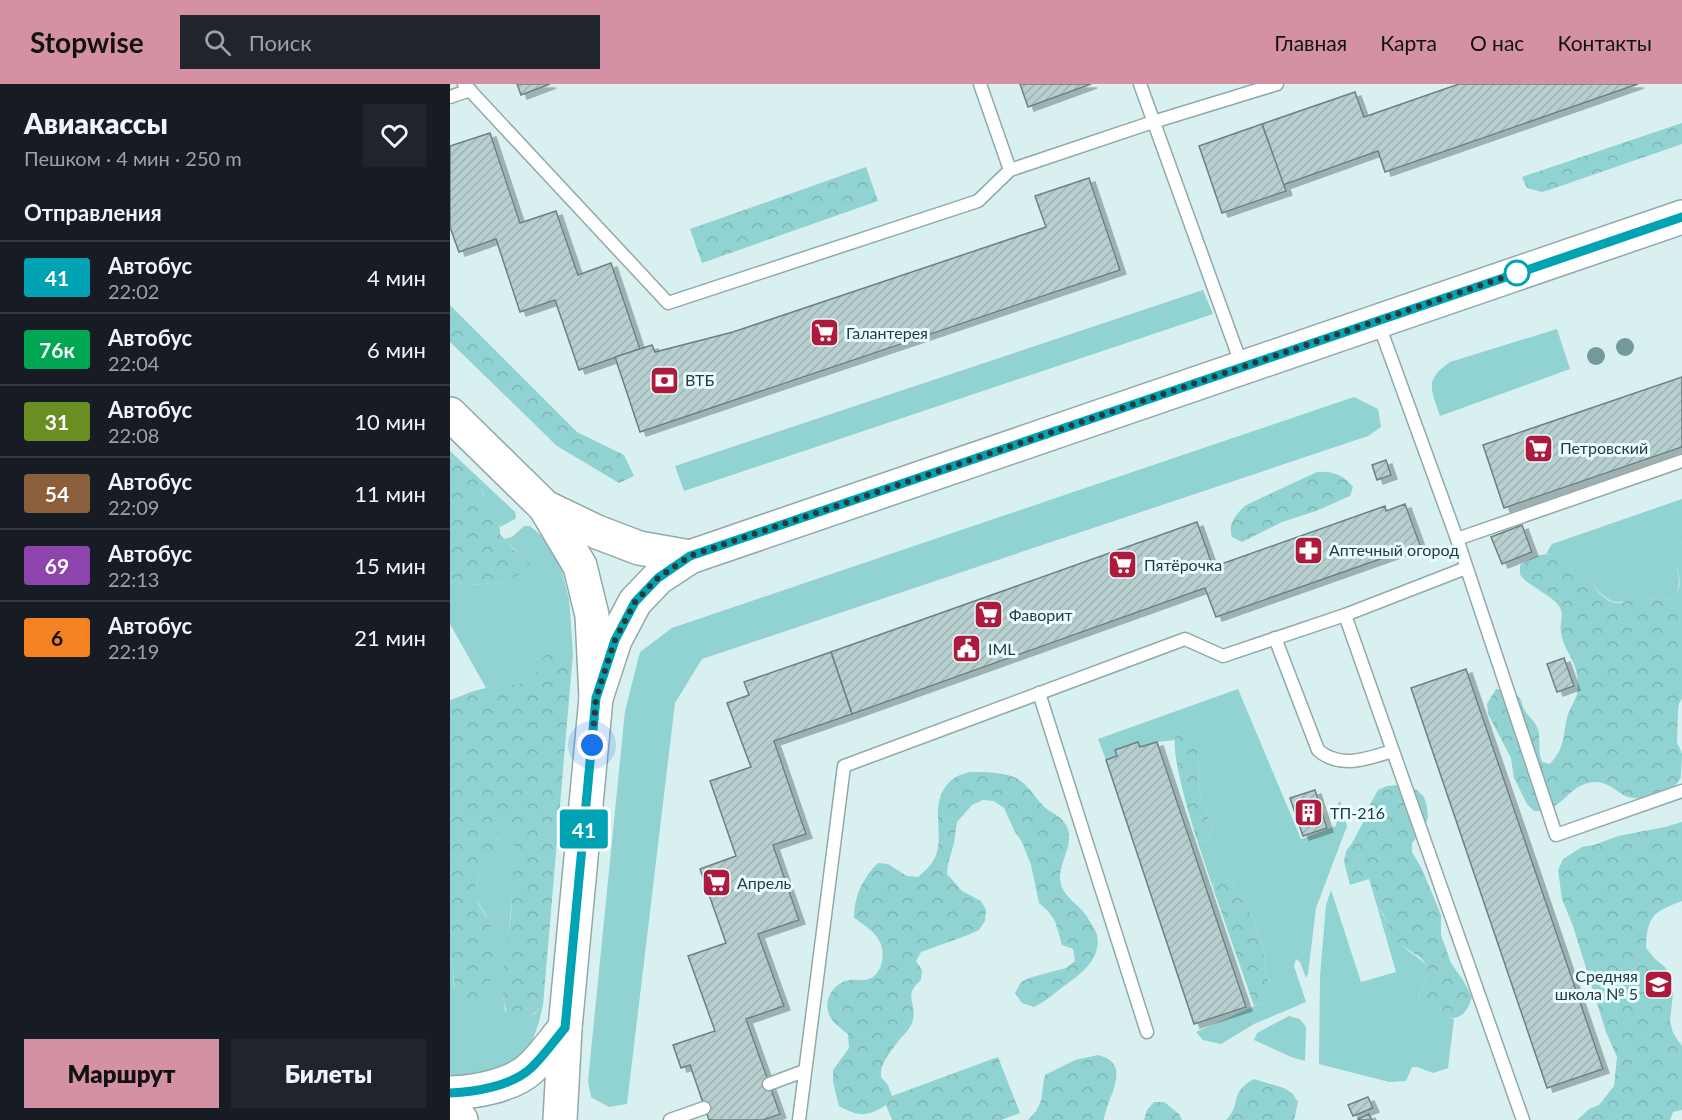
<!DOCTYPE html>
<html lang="ru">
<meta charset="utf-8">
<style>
:root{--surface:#171b24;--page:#20242c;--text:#f1f3f6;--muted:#9ea1a6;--line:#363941;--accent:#d391a3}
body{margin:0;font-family:Lato,sans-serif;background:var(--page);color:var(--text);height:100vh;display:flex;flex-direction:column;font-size:22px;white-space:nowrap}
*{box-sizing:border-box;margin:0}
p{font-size:20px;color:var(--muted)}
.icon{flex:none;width:33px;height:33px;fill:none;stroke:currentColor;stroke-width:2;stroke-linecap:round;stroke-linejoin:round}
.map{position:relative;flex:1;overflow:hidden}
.side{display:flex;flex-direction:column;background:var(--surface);width:450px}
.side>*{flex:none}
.badge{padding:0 12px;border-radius:4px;font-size:21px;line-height:39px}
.you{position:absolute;width:30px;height:30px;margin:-15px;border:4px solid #fff;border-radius:50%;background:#1a73e8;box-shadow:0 0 0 9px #1a73e833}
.map>.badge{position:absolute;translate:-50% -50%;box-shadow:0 0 0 3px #fff}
h2{padding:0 24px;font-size:22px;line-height:54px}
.round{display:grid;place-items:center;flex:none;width:63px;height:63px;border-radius:0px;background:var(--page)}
.overview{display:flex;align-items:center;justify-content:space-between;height:102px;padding:0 24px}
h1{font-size:28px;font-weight:800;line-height:45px}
.primary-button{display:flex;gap:12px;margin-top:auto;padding:12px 24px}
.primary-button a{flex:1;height:69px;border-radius:0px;background:var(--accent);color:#111;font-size:24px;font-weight:800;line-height:69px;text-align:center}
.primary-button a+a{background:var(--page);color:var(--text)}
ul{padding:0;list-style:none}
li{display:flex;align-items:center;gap:18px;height:72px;padding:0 24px;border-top:2px solid var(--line)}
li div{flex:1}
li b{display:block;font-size:22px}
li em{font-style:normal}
li .badge{min-width:66px;font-weight:700;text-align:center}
header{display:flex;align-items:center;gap:36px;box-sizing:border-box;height:84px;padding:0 30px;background:var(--accent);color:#111}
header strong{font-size:28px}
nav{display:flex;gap:33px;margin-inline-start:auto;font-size:21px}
.search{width:420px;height:54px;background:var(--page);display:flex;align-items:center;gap:15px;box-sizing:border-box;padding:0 21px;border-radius:0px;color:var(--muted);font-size:22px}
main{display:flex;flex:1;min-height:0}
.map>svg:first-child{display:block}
.grass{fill:#91d2d2}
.forest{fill:url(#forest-crowns)}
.building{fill:url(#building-hatch);stroke:#6b8281;stroke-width:1.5;filter:url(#shadow)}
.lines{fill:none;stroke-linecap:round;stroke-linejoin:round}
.lane-casing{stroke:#92a9a9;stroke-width:15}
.primary-casing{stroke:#92a9a9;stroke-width:36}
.lane{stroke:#fff;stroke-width:12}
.primary{stroke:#fff;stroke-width:33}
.tree{fill:#739a9a}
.line-casing{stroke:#fff;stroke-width:14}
.line{stroke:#00a3b4;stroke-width:9}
.walk{stroke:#2f3838;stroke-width:6;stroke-dasharray:0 10.8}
.stop-dot{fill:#fff;stroke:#00a3b4;stroke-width:3}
.labels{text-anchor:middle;stroke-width:6;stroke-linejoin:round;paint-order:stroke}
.poi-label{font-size:16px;fill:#2f3838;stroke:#e5fefe;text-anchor:start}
</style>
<header>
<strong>Stopwise</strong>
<div class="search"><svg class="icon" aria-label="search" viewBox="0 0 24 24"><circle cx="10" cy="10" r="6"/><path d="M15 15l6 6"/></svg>Поиск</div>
<nav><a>Главная</a><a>Карта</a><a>О нас</a><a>Контакты</a></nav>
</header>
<main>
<section class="side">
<div class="overview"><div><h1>Авиакассы</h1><p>Пешком · 4 мин · 250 m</p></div><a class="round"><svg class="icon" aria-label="heart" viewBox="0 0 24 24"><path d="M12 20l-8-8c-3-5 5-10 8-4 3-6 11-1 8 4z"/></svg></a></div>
<h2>Отправления</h2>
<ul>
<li><span class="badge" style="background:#00a3b4;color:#fff">41</span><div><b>Автобус</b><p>22:02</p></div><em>4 мин</em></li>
<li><span class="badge" style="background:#00a651;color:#fff">76к</span><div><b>Автобус</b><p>22:04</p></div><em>6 мин</em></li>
<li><span class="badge" style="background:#6b8e23;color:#fff">31</span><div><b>Автобус</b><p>22:08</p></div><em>10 мин</em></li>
<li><span class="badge" style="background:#8b5e3c;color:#fff">54</span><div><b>Автобус</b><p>22:09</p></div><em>11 мин</em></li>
<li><span class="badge" style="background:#8e44ad;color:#fff">69</span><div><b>Автобус</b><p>22:13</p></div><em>15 мин</em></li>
<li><span class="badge" style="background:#f58220;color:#111">6</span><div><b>Автобус</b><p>22:19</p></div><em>21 мин</em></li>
</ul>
<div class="primary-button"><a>Маршрут</a><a>Билеты</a></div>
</section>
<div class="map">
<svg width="1232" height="1036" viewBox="0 0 1232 1036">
<defs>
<pattern id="forest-crowns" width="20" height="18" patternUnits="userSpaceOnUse" patternTransform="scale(1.5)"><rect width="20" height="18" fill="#91d2d2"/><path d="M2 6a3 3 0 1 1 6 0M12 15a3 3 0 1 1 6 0" fill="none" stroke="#7db5b5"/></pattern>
<pattern id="building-hatch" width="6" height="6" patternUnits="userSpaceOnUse" patternTransform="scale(1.5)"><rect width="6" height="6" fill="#b7cfcf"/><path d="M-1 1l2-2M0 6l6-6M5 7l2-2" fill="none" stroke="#9eb2b2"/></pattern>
<filter id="shadow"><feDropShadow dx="6" dy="4" stdDeviation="0" flood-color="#0004"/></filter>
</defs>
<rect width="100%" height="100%" fill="#d8f1f0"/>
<g class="grass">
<path d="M753 206 763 230 234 407 225 382Z"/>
<path d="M1107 245 1120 285 990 332C981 305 974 296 1000 278Z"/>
<path d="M904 313 928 325 931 343 918 352 252 575 225 619 177 1020 159 1023 141 1013 138 997 175 627 190 568 222 544Z"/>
<path d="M0 367 65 428 66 433 65 435 50 443C49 431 41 428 35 418 33 414 34 409 32 404 25 391 12 382 0 374Z"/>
<path d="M1232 415C1232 427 1232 445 1232 457 1230 464 1227 471 1227 479 1227 489 1232 501 1225 510 1217 517 1199 516 1189 515 1179 515 1168 522 1158 515 1149 509 1145 503 1139 495 1129 482 1113 472 1096 470L1102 460Z"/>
<path d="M74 442H80L95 455 112 487 119 515 123 569 116 562 96 569C93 575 91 585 86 590 75 603 52 602 36 604L0 540V496L22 501 52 498 79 477 68 469 54 455 62 453Z"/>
<path d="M788 605 851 755 886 742 888 719 890 717 897 742 866 824 858 890 856 894 850 878 846 875 844 882 856 918 804 940 771 960 753 956 746 948 818 916 820 897 816 891 813 861 808 849 804 835 788 810 781 791 763 798 764 807 747 756 754 759 760 754 762 741 753 722 748 701 749 675 747 668V655L726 648 725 656 707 658 690 663 688 658 665 666 667 672 656 676 648 655Z"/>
<path d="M52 743 59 744 65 756 66 770 53 908 55 927 83 931 93 921 89 938 82 958 67 973 45 988 0 995V873L3 884 4 905 37 833 24 812 25 803 31 786 39 772Z"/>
<path d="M881 806 911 898 946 888 927 822C936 833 940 847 949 858 957 868 970 873 978 883V893L968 912C973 934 984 933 1004 935L998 984 983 989 967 983H962L956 997 939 998 869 980 870 892 876 821Z"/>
<path d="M839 932 850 935 856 943 855 977 841 973 804 956 807 949Z"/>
</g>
<g class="forest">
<path d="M1232 39V60L1099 106 1092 108 1077 104 1072 93Z"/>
<path d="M416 83 428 117 252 179 240 145Z"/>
<path d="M0 221 127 348 174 371 184 392 169 399 107 362 0 258Z"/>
<path d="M0 374C11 381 27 390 32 402 33 407 32 412 35 416 43 432 50 427 50 450L63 465 79 477 78 484 73 489 52 498 22 501 0 496Z"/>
<path d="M867 388C882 387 894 391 903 403L900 412 866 427 832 438 792 458 782 453C777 440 787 429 796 421Z"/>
<path d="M1232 457V614L1229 620 1228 627 1227 658 1232 670 1231 693C1229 697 1226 701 1222 704 1213 710 1188 717 1178 713 1166 708 1158 697 1144 698 1117 700 1115 728 1084 727L1077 720 1064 694 1061 674 1038 630 1037 620 1046 605C1053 606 1062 607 1068 612 1072 616 1072 621 1074 625 1079 634 1088 639 1089 650 1090 660 1088 668 1092 678L1100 680C1117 661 1112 651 1118 630 1120 624 1124 619 1126 613 1129 606 1128 594 1126 586 1123 573 1112 562 1111 548 1109 538 1115 531 1109 522 1100 510 1073 499 1070 490 1070 487 1070 484 1070 481 1077 477 1084 472 1091 471 1109 468 1128 481 1139 495 1145 503 1151 514 1162 518 1169 521 1177 516 1184 515 1197 514 1220 520 1228 506 1232 498 1227 488 1227 479 1227 471 1229 463 1232 457Z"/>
<path d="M108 562H116L123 569 93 921C82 932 79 934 63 936 42 919 60 852 61 827 62 821 61 814 61 808 63 787 71 763 59 744L52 743C48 750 46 757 43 765 37 779 26 791 25 807 24 819 36 829 40 840 45 856 45 912 29 921 21 925 10 917 5 912L3 884 0 873V616C12 612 24 606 36 604 51 601 65 603 78 596 96 586 87 568 108 562Z"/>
<path d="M732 644 739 645 745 648 747 655V668L749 675 748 701 753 722 762 741 760 754 754 759 747 756C741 737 719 666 726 650 727 647 729 646 732 644Z"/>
<path d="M520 688C535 688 553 688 566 694 580 701 586 717 598 726 605 730 612 734 616 741 618 744 619 750 619 754 619 770 605 787 612 803 616 814 629 821 636 831 639 837 645 844 647 851 652 877 628 892 610 905 602 912 594 918 584 923L572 919 565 909 571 898 582 893 616 884 625 877 623 865 612 861 605 837 598 827 589 819 581 781 572 758 565 748 554 724 544 717 533 716 522 721 507 738 504 759 498 780 497 790 512 807 531 817 536 826 535 837 529 846 518 851 471 868 466 877 472 886 471 896C451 913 469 920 462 939 459 946 455 949 450 955 445 961 434 976 432 983 431 986 431 990 431 993L438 1001 442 1012 548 973 570 1029 551 1036H442L436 1021C417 1033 409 1033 389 1022L383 998V986L399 964 398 950C392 945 385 941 381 934 371 919 383 898 400 896 407 895 416 898 423 893 428 889 431 883 432 877 436 856 421 845 404 834 404 812 412 795 428 779L438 780 457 792 468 793C475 787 483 780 486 771 494 748 481 727 494 705 501 694 508 691 520 688Z"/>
<path d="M948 701 967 706 974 713 977 723 978 733 975 743 962 759V768L972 785 991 831V851L1001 879 1013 896 1022 913C1020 919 1018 925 1013 930 1002 939 976 935 970 921 969 918 969 915 968 912L978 893V883L971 874 951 861 942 852 934 831 927 822 919 795 900 801 894 778 896 767 902 759 914 737 917 726 928 706 937 702Z"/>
<path d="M1232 738V817C1203 828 1197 832 1196 864L1205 875 1215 883 1221 895 1223 909 1220 937 1223 949 1232 962V1026L1223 1028 1220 1036H1127L1139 1025 1149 1021 1164 1002 1167 973 1156 948 1123 842 1112 815 1108 786 1113 775 1132 763 1144 761 1168 752 1215 743Z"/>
<path d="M775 781 781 785V791L788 810 804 835 808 849 813 861 816 891 823 904 822 911 818 916 804 922 764 807C763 795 764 786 775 781Z"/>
<path d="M648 971C684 980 657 1012 654 1036H578C596 1019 590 1011 595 991L625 976Z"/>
<path d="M804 995 834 1004 842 1009 848 1018 844 1036H776C792 1021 778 1009 804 995Z"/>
<path d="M704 1018H714L729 1030 732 1036H694L697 1026Z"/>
</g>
<g class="building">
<path d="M67 0H100L71 11Z"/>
<path d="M570 0H641L578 23Z"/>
<path d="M1009 0H1188L935 88 928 67 833 101 812 40 905 8 914 33Z"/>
<path d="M812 40 836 107 772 129 749 62Z"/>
<path d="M40 49 70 139 106 127 128 191 161 179 190 265 129 286 105 216 70 228 46 155 9 168 0 143V62Z"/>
<path d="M639 94 670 186 190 348 165 273 202 261 205 268 283 248 596 143 585 112Z"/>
<path d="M1232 293V363L1054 424 1033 361Z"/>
<path d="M936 376 941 391 927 396 922 381Z"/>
<path d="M955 420 970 461 766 533 755 504 402 630 381 568 747 438 763 483 935 422 936 427Z"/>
<path d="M1072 441 1082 468 1052 480 1041 453Z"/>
<path d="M381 568 402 630 324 657 356 750 323 761 349 836 308 850 334 922 296 935 330 1030 313 1036H259L240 981 231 984 223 961 265 947 238 872 276 859 250 785 286 772 260 697 301 683 277 619 299 611 294 598Z"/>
<path d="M1114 574 1124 602 1107 608 1097 580Z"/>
<path d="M1016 585 1153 985 1097 1004 961 604Z"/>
<path d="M688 658 690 663 707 658 796 923 744 940 656 676 667 672 665 666Z"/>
<path d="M865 706 877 744 853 752 840 714Z"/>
<path d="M918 1013 923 1024 903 1032 898 1021Z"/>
<path d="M919 1030 922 1036H909L908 1035Z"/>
</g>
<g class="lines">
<defs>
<g id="lane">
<path d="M14 0 218 219 528 117 560 86 703 38 827 0"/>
<path d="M530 0 560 86"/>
<path d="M690 0 792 282"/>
<path d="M0 13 20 6"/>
<path d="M928 238 1007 455 1106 751 1232 707"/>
<path d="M1007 455 1232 377"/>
<path d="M895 531 1073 1036"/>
<path d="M825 554 868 666C889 685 918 675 942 667"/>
<path d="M589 609 697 948"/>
<path d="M319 1000 354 987"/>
<path d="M220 1036 254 1024"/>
<path d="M349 1036 394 682 735 555 773 572 895 531 1016 484"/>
</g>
<g id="primary">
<path d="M0 330 95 423 130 482 142 531 146 614 115 944C104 957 93 973 81 984 62 1002 25 1008 0 1009"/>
<path d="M95 423 147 448 189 464 240 473"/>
<path d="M146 614 165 556 185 518 208 494 240 473 1232 133"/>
<path d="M0 1026 11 1036"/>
<path d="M110 1036 115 944"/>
</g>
</defs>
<use href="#lane" class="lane-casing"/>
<use href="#primary" class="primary-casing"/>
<use href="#lane" class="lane"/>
<use href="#primary" class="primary"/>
</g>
<g class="tree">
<circle cx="1175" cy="263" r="9"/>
<circle cx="1146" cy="272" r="9"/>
</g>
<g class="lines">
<defs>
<path id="line" d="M0 1009C25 1008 62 1002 81 984 93 973 104 957 115 944L146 614 165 556 185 518 208 494 240 472 1232 133"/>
</defs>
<use href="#line" class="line-casing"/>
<use href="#line" class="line"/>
<path class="walk" d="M142 661 146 614 165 556 185 518 208 494 240 472 1067 189"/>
</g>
<defs>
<symbol id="supermarket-square" viewBox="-11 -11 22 22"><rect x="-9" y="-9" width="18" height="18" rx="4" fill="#ae1a3d" stroke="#e5fefe"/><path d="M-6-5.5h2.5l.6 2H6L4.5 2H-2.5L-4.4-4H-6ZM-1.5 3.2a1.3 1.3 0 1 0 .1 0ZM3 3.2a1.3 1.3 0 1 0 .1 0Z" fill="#fff"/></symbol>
<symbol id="bank-square" viewBox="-11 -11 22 22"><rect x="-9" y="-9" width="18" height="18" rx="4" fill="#ae1a3d" stroke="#e5fefe"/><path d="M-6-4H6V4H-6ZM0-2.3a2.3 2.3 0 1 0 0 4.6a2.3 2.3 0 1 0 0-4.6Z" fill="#fff"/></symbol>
<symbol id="pharmacy-square" viewBox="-11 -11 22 22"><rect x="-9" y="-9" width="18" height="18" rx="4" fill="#ae1a3d" stroke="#e5fefe"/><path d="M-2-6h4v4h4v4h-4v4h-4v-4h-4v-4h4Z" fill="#fff"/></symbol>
<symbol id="civic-square" viewBox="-11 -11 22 22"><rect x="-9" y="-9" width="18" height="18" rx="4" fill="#ae1a3d" stroke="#e5fefe"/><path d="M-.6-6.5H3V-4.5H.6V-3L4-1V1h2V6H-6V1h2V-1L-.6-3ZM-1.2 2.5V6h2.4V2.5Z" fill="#fff"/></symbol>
<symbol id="building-square" viewBox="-11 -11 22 22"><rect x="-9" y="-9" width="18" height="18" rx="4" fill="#ae1a3d" stroke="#e5fefe"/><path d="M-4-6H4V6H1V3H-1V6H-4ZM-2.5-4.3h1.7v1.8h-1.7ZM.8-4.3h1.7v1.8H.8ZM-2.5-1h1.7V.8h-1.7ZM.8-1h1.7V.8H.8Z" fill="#fff"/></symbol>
<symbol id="school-square" viewBox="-11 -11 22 22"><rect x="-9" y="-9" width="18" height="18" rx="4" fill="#ae1a3d" stroke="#e5fefe"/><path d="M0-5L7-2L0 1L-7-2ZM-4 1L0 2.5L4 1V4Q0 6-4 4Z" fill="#fff"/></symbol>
</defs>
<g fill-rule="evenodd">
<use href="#supermarket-square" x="358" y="232" width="33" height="33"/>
<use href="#bank-square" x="198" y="280" width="33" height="33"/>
<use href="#supermarket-square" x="1072" y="348" width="33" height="33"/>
<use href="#pharmacy-square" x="842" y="450" width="33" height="33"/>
<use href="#supermarket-square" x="656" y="464" width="33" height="33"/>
<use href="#supermarket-square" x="522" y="514" width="33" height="33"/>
<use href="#civic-square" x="500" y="548" width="33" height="33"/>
<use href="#building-square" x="842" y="712" width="33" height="33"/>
<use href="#supermarket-square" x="250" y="782" width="33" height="33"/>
<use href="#school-square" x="1192" y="884" width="33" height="33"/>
</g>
<circle class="stop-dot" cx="1067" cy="189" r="12"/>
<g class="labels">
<g class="poi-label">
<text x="396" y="255">Галантерея</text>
<text x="235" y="302">ВТБ</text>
<text x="1110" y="370">Петровский</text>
<text x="879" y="472">Аптечный огород</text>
<text x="694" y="487">Пятёрочка</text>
<text x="559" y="537">Фаворит</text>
<text x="538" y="571">IML</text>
<text x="880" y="735">ТП-216</text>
<text x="287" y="805">Апрель</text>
<text x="1188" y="898" text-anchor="end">Средняя<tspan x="1188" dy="18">школа № 5</tspan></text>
</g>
</g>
</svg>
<div class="you" style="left:142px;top:661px"></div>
<b class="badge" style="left:134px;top:745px;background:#00a3b4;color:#fff">41</b>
</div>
</main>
